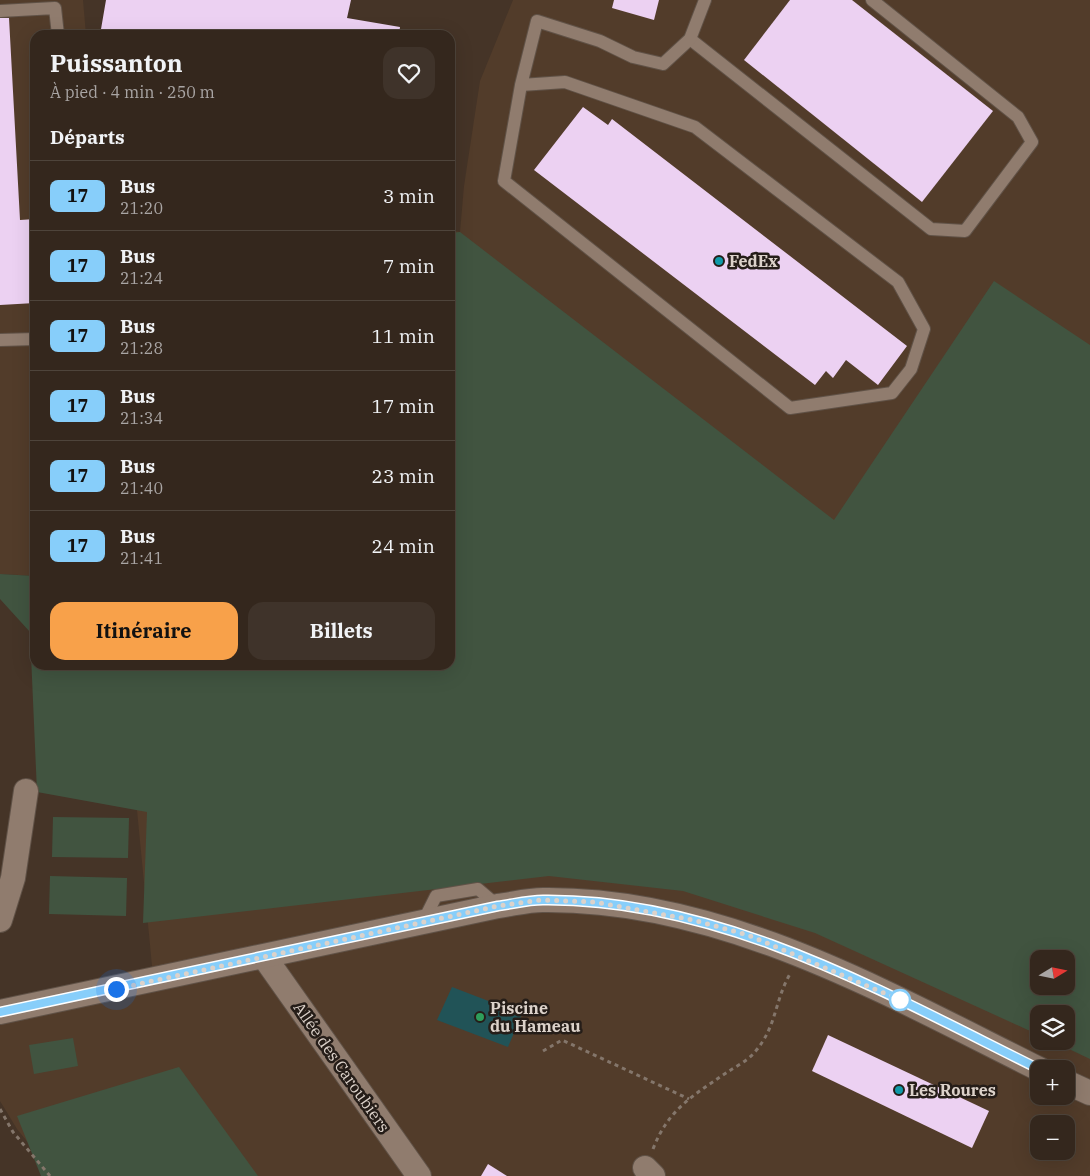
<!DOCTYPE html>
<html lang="fr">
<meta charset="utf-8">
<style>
:root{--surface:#34271d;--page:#3f332a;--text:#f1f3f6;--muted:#a9a5a4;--line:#4e443b;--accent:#f8a14a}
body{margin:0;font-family:"IBM Plex Serif",serif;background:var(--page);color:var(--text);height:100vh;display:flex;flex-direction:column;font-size:19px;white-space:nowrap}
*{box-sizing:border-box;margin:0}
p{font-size:16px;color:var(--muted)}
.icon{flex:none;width:28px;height:28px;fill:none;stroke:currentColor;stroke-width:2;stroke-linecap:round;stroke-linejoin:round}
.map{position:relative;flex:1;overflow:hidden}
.side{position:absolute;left:30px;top:30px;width:425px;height:640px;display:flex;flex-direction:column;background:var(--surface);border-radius:15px;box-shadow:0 5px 20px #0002,0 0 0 1px var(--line)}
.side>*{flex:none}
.badge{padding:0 10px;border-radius:8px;font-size:18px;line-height:32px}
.needle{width:32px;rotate:80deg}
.controls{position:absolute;left:1030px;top:950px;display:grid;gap:10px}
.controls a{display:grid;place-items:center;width:45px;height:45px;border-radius:10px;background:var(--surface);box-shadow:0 5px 20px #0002,0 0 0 1px var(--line);font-size:25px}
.you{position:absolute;width:25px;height:25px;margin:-12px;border:4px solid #fff;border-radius:50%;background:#1a73e8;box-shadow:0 0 0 8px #1a73e833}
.map>.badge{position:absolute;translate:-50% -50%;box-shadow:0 0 0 2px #fff}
h2{padding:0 20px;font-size:19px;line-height:45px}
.round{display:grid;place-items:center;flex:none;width:52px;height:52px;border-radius:15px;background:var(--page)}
.summary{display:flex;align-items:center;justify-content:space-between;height:85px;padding:0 20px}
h1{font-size:24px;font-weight:700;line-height:38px}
.action{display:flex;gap:10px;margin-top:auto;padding:10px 20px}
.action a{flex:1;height:58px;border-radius:15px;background:var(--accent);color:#111;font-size:20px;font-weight:700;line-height:58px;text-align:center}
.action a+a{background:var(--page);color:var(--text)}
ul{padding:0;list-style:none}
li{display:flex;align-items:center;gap:15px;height:70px;padding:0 20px;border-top:1px solid var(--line)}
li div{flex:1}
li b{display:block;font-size:19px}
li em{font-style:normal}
li .badge{min-width:55px;font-weight:700;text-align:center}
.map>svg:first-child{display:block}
.built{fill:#523c2a;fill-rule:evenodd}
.green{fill:#415440;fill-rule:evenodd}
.water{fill:#215357}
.building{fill:#ecd1f2}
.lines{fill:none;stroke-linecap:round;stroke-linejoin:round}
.service-casing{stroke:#605247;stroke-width:14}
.minor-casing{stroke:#605247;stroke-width:26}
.path{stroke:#84766b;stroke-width:3;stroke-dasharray:4 4;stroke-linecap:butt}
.service{stroke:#907c6e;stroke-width:12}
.minor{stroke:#907c6e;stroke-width:24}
.line-casing{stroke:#fff;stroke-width:11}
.line{stroke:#87cefa;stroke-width:8}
.walk{stroke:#dcd2ca;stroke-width:5;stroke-dasharray:0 9}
.culture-dot{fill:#0f9aa8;stroke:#251d18;stroke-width:2}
.stop-dot{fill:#fff;stroke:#87cefa;stroke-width:2.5}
.leisure-dot{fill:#2e9e5b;stroke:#251d18;stroke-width:2}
.labels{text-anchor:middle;stroke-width:5;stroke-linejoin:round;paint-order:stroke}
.poi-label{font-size:16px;font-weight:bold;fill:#dcd2ca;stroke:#251d18;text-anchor:start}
.street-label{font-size:16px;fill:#dcd2ca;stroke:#251d18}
</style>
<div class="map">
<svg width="1090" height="1176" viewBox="0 0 1090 1176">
<rect width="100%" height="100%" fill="#453427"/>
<g class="built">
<path d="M0 0H83L86 35H35V576L0 574Z"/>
<path d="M513 0H1090V1176H55L17 1129 0 1101V1014L153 976 123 665H450V230L460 232 464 186 480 81ZM1039 959H1066V986H1039ZM1039 1014H1066V1041H1039ZM1039 1069H1066V1096H1039ZM1039 1124H1066V1151H1039Z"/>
</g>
<g class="green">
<path d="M460 232 834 520 994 281 1090 345V1059L1052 1041H1066V1014H1039V1035L815 933 683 891 549 876 143 923 147 812 37 792 30 632 0 599V574L35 576V665H450V233ZM1039 959H1066V986H1039Z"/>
<path d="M53 817 129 818 128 858 52 857Z"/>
<path d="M50 876 127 878 126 916 49 914Z"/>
<path d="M73 1038 78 1066 34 1074 29 1045Z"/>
<path d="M179 1067 258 1176H41L17 1116Z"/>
</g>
<path class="water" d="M452 987 522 1014 508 1047 437 1020Z"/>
<g class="building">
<path d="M106 0H351L347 18 400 27 399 35H100Z"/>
<path d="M614 0H659L654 20 612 8Z"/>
<path d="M790 0H852L993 111 922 202 744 60Z"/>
<path d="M0 18H9L20 220 35 219V303L0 305Z"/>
<path d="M583 107 608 125 612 119 907 346 878 385 846 360 833 378 826 371 815 385 534 170Z"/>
<path d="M828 1035 989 1111 972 1148 812 1071Z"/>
<path d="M488 1164 507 1176H481Z"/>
</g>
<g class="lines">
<defs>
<g id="service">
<path d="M0 11 55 8 58 35"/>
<path d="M690 39 931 229 965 231 1032 142 1018 117 872 0"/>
<path d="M521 85 565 82 695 127 898 282 924 329 911 369 892 393 790 408 504 181 521 85 537 21 600 41 633 57 663 64 690 39 705 0"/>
<path d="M0 340 35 339"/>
<path d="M423 922 436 896 478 889 498 906"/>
</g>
<g id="minor">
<path d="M0 920 13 878 26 791"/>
<path d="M265 958 419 1176"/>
<path d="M0 1012 498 906C513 904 528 900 543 900 721 898 884 992 1039 1069"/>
<path d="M1066 1082 1090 1093"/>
<path d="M645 1168 653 1176"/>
</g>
</defs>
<use href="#service" class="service-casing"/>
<use href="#minor" class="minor-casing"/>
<g class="path">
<path d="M543 1051 562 1040 689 1099"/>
<path d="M0 1109 13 1132 50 1176"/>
<path d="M653 1149C668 1110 692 1096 726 1073 735 1067 747 1061 754 1053 777 1027 774 1002 790 974"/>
</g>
<use href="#service" class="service"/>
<use href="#minor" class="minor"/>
</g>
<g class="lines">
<defs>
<path id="line" d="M0 1012 498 906C513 904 528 900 543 900 720 898 885 993 1039 1069"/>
</defs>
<use href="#line" class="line-casing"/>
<use href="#line" class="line"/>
<path class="walk" d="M116 989 498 906 541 900 594 902 693 920 748 935 900 1000"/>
</g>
<g class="culture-dot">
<circle cx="719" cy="261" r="5"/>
<circle cx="899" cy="1090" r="5"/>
</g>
<circle class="stop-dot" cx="900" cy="1000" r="10"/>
<circle class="leisure-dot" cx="480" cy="1017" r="5"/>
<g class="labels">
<g class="poi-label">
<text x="729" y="267">FedEx</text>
<text x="490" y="1014">Piscine<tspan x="490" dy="18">du Hameau</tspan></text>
<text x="909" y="1096">Les Roures</text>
</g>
<g class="street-label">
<text transform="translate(342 1067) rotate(55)" y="6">Allée des Caroubiers</text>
</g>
</g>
</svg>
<div class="controls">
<a><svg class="needle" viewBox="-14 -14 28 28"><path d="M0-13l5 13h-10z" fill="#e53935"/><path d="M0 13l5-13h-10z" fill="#a9a5a4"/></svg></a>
<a><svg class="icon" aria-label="layers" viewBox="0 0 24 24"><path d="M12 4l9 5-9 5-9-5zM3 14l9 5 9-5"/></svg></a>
<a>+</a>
<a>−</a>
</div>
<div class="you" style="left:116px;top:989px"></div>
<section class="side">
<div class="summary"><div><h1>Puissanton</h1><p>À pied · 4 min · 250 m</p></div><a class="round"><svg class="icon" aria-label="heart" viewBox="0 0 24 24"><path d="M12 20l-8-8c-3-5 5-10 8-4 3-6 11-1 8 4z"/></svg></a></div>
<h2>Départs</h2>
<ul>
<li><span class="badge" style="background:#87cefa;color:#111">17</span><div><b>Bus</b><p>21:20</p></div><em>3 min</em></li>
<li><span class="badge" style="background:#87cefa;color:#111">17</span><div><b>Bus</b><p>21:24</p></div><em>7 min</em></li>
<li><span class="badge" style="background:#87cefa;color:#111">17</span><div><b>Bus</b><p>21:28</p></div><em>11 min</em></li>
<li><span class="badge" style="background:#87cefa;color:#111">17</span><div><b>Bus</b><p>21:34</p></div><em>17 min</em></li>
<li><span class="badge" style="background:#87cefa;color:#111">17</span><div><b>Bus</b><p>21:40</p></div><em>23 min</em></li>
<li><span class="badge" style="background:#87cefa;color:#111">17</span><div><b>Bus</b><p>21:41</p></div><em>24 min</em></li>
</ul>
<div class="action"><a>Itinéraire</a><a>Billets</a></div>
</section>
</div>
